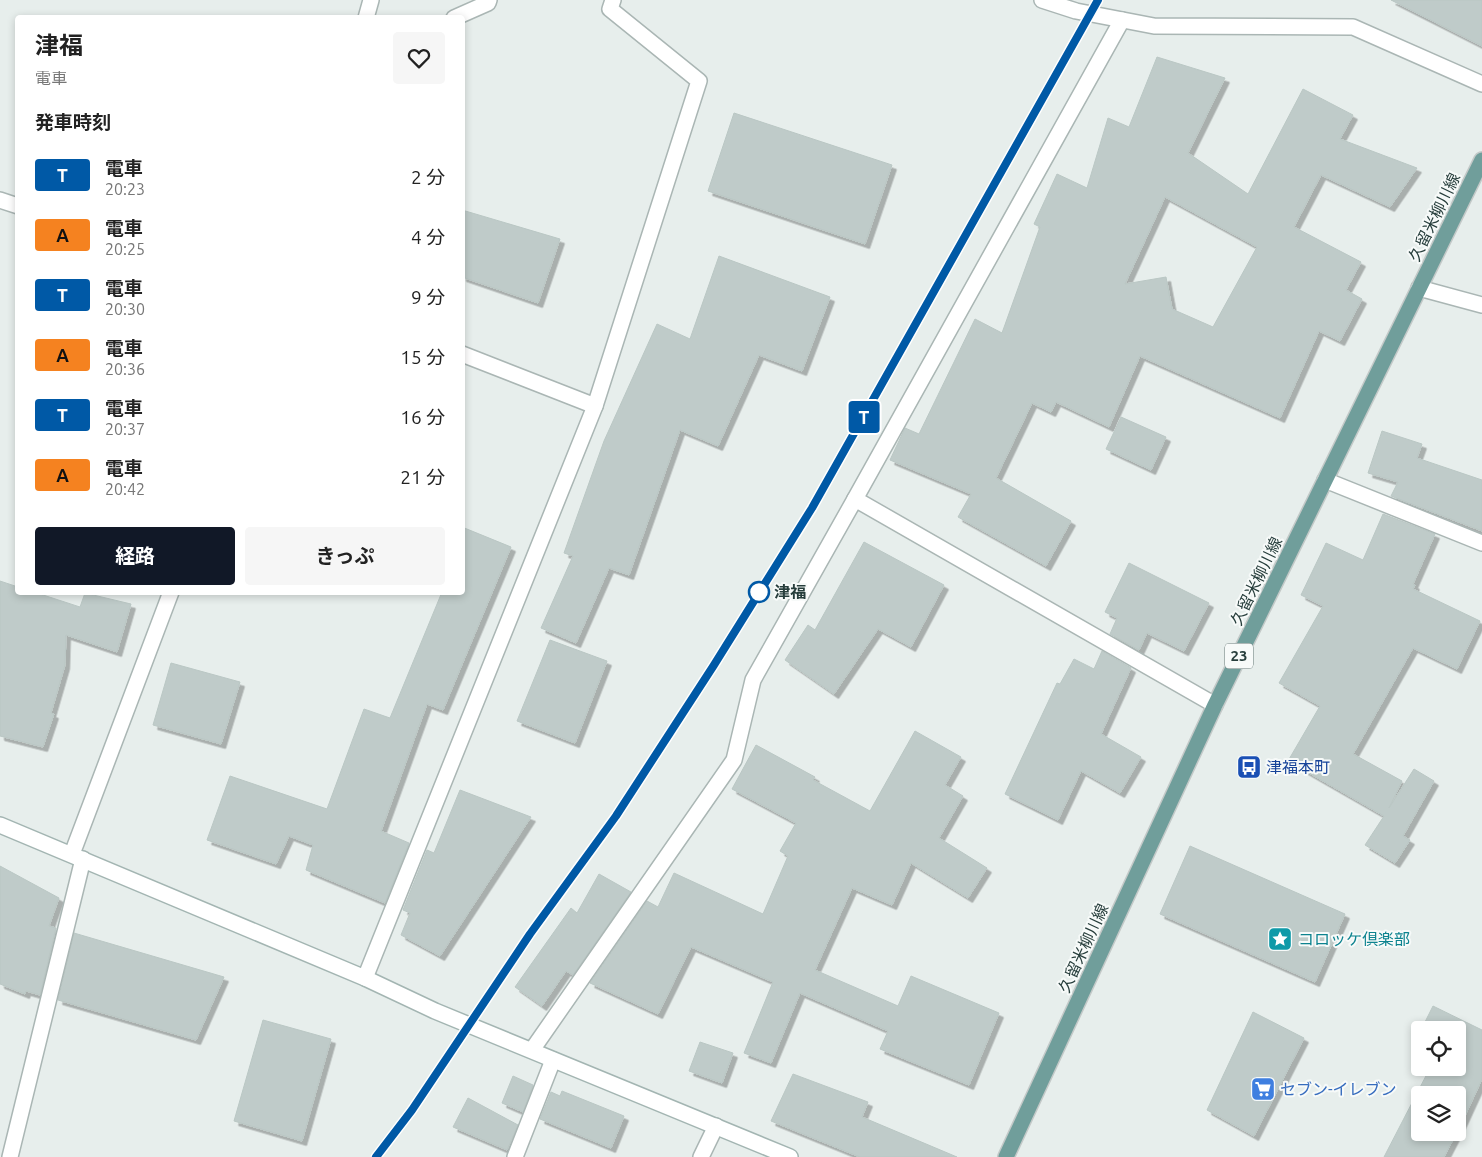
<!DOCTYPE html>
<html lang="ja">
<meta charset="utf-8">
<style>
:root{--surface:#fff;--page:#f6f6f6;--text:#222;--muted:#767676;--accent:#111827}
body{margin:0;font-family:Ubuntu,"Noto Sans JP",sans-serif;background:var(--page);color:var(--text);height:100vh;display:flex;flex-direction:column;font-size:19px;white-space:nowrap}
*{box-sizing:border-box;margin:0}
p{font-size:16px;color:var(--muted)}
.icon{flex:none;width:28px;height:28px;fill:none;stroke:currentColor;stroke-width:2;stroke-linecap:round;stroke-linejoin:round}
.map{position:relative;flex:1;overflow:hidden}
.panel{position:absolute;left:15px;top:15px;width:450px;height:580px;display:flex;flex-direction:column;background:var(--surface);border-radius:5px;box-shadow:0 2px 8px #0003}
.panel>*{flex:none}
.badge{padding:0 10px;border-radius:4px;font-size:18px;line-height:32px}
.controls{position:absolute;left:1411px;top:1021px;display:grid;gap:10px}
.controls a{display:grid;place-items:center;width:55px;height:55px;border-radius:5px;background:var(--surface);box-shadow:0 2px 8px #0003;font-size:25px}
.map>.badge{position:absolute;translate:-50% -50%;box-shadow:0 0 0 2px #fff}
h2{padding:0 20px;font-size:19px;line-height:45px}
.round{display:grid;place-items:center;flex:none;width:52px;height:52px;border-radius:5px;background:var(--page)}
.head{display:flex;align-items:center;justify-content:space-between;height:85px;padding:0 20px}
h1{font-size:24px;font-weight:700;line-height:38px}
.cta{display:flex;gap:10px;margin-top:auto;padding:10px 20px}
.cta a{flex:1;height:58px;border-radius:5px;background:var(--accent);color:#fff;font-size:20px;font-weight:700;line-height:58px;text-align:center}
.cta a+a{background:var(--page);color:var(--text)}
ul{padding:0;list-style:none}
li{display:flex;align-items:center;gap:15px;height:60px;padding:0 20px}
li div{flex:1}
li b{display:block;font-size:19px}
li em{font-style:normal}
li .badge{min-width:55px;font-weight:700;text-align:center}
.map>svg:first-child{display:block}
.building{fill:#bfcbc9;stroke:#bac7c4;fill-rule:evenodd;filter:url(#shadow)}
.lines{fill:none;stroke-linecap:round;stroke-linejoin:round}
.lane-casing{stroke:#aab6b4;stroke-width:18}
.street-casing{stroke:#aab6b4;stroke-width:18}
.secondary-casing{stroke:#a3b5b2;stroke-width:18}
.primary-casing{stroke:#c3c9c8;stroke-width:18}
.lane{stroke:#fff;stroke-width:15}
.street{stroke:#fff;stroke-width:15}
.secondary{stroke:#fff;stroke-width:15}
.primary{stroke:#709e9b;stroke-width:15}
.rail{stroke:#627977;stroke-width:4;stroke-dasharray:10 5;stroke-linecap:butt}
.line-casing{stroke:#fff;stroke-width:11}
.line{stroke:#0059a6;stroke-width:8}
.stop-dot{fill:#fff;stroke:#0059a6;stroke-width:2.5}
.labels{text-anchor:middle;stroke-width:4;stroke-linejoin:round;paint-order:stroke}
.shield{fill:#f7faf9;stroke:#657675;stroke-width:1}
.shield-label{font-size:15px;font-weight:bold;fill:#273e3c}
.street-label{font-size:16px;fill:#273e3c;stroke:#f7faf9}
.stop-label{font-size:16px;font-weight:bold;fill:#273e3c;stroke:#f7faf9;text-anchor:start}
.transit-label{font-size:16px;fill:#164399;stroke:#f7faf9;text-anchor:start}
.culture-label{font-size:16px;fill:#0d838f;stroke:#f7faf9;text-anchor:start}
.shop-label{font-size:16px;fill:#366cbe;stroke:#f7faf9;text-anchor:start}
</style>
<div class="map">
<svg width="1482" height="1157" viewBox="0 0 1482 1157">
<defs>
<filter id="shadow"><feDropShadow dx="4.5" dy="4.5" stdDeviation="0" flood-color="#0004"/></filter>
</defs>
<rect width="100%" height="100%" fill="#e7eeec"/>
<g class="building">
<path d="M1391 0H1482V46Z"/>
<path d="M1157 57 1225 78 1188 153 1248 194 1303 89 1353 115 1340 139 1417 168 1390 207 1321 175 1294 227 1361 262 1346 290 1362 299 1340 341 1319 331 1280 418 1140 356 1109 427 1056 402 1051 412 1032 403 996 478 1071 521 1046 566 958 517 971 494 890 460 905 428 919 434 975 319 1002 333 1040 227 1034 224 1057 174 1087 188 1108 118 1129 127ZM1165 197 1257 247 1213 327 1172 309 1166 277 1125 284Z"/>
<path d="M734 113 892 165 865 244 708 191Z"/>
<path d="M462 210 560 239 538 303 462 277Z"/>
<path d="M719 256 830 297 802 371 759 355 718 446 680 430 629 575 609 568 576 643 541 628 573 556 564 553 604 441 657 324 690 339Z"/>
<path d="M1121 417 1166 437 1151 470 1106 449Z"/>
<path d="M1382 431 1422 444 1417 458 1482 480V531L1391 496 1398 482 1368 473Z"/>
<path d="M1383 514 1435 534 1413 584 1415 585 1413 589 1480 621 1457 669 1413 648 1353 754 1402 781 1389 808 1414 769 1434 781 1403 836 1410 840 1395 863 1365 845 1384 816 1288 761 1320 706 1279 683 1323 606 1301 595 1326 543 1363 560Z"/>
<path d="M462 527 511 547 443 710 427 704 381 831 409 843 385 903 306 870 313 845 289 836 276 864 207 840 230 776 327 809 364 709 390 718 442 592H462Z"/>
<path d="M864 542 944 585 911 647 878 629 834 694 785 660 808 625 815 630Z"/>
<path d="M1129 563 1209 603 1184 651 1147 633 1139 650 1110 634 1117 618 1105 612Z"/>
<path d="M0 581 18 587V592H34L80 607 85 593 131 604 117 652 66 635 65 665 51 713 54 714 43 747 0 736Z"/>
<path d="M550 640 607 661 575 743 517 721Z"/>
<path d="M1102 651 1131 668 1101 734 1141 757 1120 793 1081 771 1058 820 1005 794 1057 683 1060 684 1074 659 1094 669Z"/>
<path d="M171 663 240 682 221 744 153 725Z"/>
<path d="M915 731 961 757 945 785 963 796 939 838 987 868 968 898 911 863 892 905 852 888 815 970 898 1006 911 976 999 1013 969 1085 880 1049 888 1031 800 993 771 1063 744 1053 773 982 691 947 658 1014 590 983 647 901 658 907 674 873 763 914 788 856 780 851 796 823 732 789 756 745 815 777 813 780 870 811Z"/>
<path d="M460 790 531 817 440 956 401 935 410 913 403 910 427 850 434 853Z"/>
<path d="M1190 846 1345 914 1315 982 1160 914Z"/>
<path d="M0 866 59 898 49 926 56 928 40 995 26 991 25 994 0 984Z"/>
<path d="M599 874 631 892 573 975 566 971 542 1006 515 987 571 908 577 913Z"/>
<path d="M74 933 224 977 196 1040 58 1000Z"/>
<path d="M1433 1006 1482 1030V1079L1458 1131V1095H1420V1132H1457L1444 1157H1384L1430 1068H1458V1030H1421Z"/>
<path d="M1253 1012 1304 1038 1254 1136 1207 1110Z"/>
<path d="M263 1020 331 1039 302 1141 234 1121Z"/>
<path d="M700 1042 733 1053 722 1083 689 1071Z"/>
<path d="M793 1074 868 1102 862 1117 957 1157H860L771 1121Z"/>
<path d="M513 1076 533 1085 523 1112 502 1103Z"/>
<path d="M562 1091 624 1116 611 1148 540 1119 551 1092 560 1096Z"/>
<path d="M468 1098 518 1125 507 1150 453 1127Z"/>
</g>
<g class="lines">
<defs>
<g id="lane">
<path d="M454 18 488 3 489 0"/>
<path d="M1325 480 1482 543"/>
<path d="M10 1157 83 859"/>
<path d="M701 1157 716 1126"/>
</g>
<g id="street">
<path d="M1042 0 1076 11 1154 26 1353 27 1482 84"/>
<path d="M366 18 371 0"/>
<path d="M0 200 18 206"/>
<path d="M1419 288 1482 305"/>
<path d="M462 354 595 406"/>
<path d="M855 499 1122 20"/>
<path d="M72 854 171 592"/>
<path d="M365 978 595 406 699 81 610 9 613 0"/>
<path d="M532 1050 734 760 753 680 855 499 1215 705"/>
<path d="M515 1157 553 1060"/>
</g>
<path id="secondary" d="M0 825 365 978 435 1011 790 1157"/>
<path id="primary" d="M1006 1157 1215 705 1482 160"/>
</defs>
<use href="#lane" class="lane-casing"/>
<use href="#street" class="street-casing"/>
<use href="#secondary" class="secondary-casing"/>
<use href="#primary" class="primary-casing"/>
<use href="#lane" class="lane"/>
<use href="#street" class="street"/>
<use href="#secondary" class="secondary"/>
<use href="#primary" class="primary"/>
<path class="rail" d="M376 1157 412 1110 530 934 616 816 714 665 812 508 1098 0"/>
</g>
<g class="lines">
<defs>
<path id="line" d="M376 1157 412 1110 530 934 616 816 714 665 812 508 1098 0"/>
</defs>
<use href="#line" class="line-casing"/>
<use href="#line" class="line"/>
</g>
<defs>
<symbol id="bus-square" viewBox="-11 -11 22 22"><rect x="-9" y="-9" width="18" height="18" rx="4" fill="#1a4fb4" stroke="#f7faf9"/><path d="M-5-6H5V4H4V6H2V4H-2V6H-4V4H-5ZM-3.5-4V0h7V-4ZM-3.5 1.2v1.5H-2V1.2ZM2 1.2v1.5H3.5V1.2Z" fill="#fff"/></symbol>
<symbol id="sight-square" viewBox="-11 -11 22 22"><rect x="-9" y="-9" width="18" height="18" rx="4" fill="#0f9aa8" stroke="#f7faf9"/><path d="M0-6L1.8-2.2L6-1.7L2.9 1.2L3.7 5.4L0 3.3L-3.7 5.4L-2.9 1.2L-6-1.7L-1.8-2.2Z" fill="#fff"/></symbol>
<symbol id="supermarket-square" viewBox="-11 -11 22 22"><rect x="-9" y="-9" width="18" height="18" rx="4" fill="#3f7fe0" stroke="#f7faf9"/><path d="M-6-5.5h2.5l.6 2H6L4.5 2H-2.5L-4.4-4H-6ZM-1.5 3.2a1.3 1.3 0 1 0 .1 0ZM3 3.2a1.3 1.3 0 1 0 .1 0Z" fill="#fff"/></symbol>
</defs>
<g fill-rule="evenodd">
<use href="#bus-square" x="1235" y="753" width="28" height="28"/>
<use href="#sight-square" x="1266" y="925" width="28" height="28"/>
<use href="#supermarket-square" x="1249" y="1075" width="28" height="28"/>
</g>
<circle class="stop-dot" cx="759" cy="592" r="10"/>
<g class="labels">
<rect class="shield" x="1225" y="643.5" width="28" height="25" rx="4"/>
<g class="shield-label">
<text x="1239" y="661">23</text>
</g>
<g class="street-label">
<text transform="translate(1434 217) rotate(-64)" y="6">久留米柳川線</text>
<text transform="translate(1256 581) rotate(-64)" y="6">久留米柳川線</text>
<text transform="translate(1083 948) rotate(-65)" y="6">久留米柳川線</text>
</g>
<g class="stop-label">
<text x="774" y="598">津福</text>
</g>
<g class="transit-label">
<text x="1266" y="773">津福本町</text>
</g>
<g class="culture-label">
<text x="1298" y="945">コロッケ倶楽部</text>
</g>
<g class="shop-label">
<text x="1280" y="1095">セブン-イレブン</text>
</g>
</g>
</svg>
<div class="controls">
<a><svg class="icon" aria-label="locate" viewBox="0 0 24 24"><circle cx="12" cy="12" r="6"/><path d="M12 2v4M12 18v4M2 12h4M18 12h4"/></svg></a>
<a><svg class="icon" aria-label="layers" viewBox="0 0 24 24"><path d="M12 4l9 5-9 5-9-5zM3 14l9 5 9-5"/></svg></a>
</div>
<b class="badge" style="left:864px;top:417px;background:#0059a6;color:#fff">T</b>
<section class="panel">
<div class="head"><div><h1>津福</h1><p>電車</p></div><a class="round"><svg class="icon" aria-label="heart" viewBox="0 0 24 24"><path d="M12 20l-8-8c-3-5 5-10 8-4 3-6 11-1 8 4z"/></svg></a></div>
<h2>発車時刻</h2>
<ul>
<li><span class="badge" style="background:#0059a6;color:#fff">T</span><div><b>電車</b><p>20:23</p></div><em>2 分</em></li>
<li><span class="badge" style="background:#f58220;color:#111">A</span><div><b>電車</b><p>20:25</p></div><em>4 分</em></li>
<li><span class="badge" style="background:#0059a6;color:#fff">T</span><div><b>電車</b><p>20:30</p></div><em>9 分</em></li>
<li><span class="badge" style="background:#f58220;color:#111">A</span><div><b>電車</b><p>20:36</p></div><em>15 分</em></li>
<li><span class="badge" style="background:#0059a6;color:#fff">T</span><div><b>電車</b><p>20:37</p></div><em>16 分</em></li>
<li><span class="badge" style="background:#f58220;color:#111">A</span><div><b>電車</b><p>20:42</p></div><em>21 分</em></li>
</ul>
<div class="cta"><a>経路</a><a>きっぷ</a></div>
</section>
</div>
